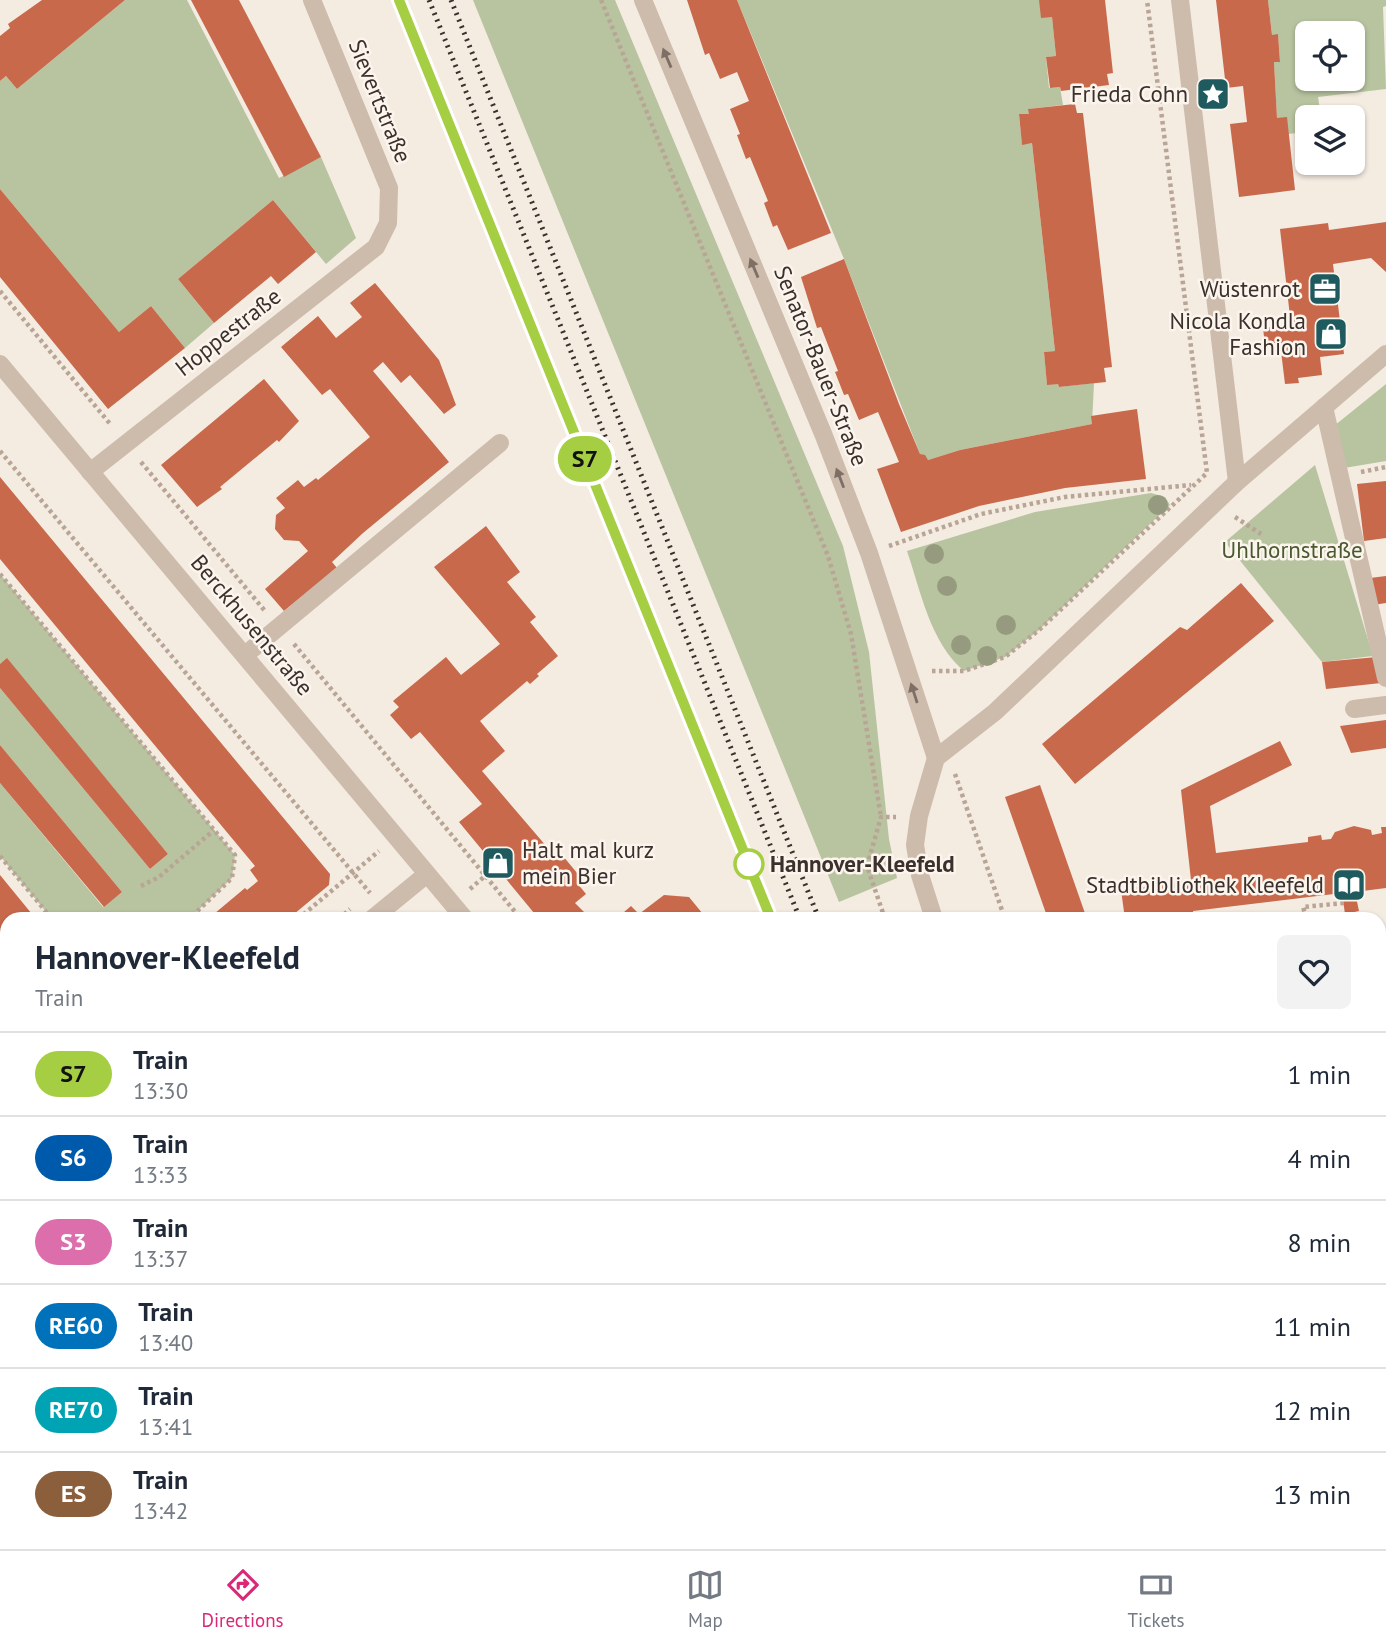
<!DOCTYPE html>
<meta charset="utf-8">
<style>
:root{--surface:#fff;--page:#f2f2f3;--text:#1f2937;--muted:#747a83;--line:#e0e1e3;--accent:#db2777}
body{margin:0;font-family:"PT Sans",sans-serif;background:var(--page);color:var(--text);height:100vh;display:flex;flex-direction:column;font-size:26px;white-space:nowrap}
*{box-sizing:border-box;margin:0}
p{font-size:23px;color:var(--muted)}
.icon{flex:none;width:38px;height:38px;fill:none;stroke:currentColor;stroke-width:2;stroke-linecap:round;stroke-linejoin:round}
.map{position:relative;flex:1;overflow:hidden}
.details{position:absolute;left:0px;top:912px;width:1386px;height:639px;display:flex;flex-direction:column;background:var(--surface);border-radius:21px 21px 0 0;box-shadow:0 2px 5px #0004}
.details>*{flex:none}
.badge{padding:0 14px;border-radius:23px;font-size:24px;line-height:46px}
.controls{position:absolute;left:1295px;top:21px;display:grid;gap:14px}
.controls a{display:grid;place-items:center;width:70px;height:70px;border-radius:10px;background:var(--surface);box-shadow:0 2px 5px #0004;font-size:35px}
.map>.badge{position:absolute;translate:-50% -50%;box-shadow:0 0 0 4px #fff}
.round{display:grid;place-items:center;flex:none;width:74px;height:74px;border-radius:10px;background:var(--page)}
.headline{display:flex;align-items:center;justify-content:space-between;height:119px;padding:0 35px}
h1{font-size:33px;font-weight:800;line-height:52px}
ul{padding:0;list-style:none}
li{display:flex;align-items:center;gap:21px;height:84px;padding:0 35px;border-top:2px solid var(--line)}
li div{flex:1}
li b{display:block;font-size:26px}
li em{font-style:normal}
li .badge{min-width:77px;font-weight:700;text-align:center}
.tabs{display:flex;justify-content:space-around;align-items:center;height:98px;border-top:2px solid var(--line);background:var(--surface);font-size:19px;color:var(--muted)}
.tabs a{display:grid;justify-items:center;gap:4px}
.tabs .on{color:var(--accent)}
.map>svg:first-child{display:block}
.green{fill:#b8c4a0;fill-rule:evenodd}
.building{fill:#c8694b}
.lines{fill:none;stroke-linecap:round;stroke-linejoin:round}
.path{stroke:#b9a596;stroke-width:4.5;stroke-dasharray:3.5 3.5;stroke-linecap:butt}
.minor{stroke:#cdbbac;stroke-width:18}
.rail{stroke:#3b302b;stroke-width:5;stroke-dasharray:2 5;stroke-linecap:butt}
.tree{fill:#969b7f}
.oneway{fill:#7d6f65}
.line-casing{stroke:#fff;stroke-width:16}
.line{stroke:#a5ce43;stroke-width:10}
.stop-dot{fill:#fff;stroke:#a5ce43;stroke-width:3.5}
.labels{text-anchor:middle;stroke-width:5;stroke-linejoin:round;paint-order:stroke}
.poi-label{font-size:23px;fill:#3b302b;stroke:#fbf5ee;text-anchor:end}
.street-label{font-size:23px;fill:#3b302b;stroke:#fbf5ee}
.park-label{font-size:23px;fill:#4a5a2e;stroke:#fbf5ee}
.stop-label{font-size:23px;font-weight:bold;fill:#3b302b;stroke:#fbf5ee;text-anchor:start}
</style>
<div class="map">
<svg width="1386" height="1549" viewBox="0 0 1386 1549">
<rect width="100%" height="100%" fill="#f4ebe1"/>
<g class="green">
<path d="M125 0H187L279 178 321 157 356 238 326 264 273 200 178 279 214 323 185 348 151 306 119 332 0 189V81L6 76 17 89Z"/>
<path d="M473 0H615L843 546 869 652 889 839 897 878 839 902Z"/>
<path d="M737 0H1039L1052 17 1056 56 1046 57 1049 88 1060 87 1063 105 1029 109V114L1019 115 1022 144 1032 143 1055 351 1044 352 1047 384H1058L1059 387 1094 383 1092 424 960 450 928 460 920 454 844 259Z"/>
<path d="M1268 0H1386V6L1383 7 1386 89 1318 97 1321 117H1307V132L1288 134 1277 118 1274 62 1280 61 1278 35H1272ZM1307 33H1353V79H1307Z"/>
<path d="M1386 384V461L1344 468 1334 426Z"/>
<path d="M1315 465 1373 656 1322 662 1225 542Z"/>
<path d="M1151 493 1165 497 1170 505 1039 630 1005 657 964 671C930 642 921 592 907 551L1035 512Z"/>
<path d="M0 574 235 855 232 878 189 919H84L81 915 77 919H52L0 856V783L103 907 122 892 0 745V688L150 869 168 854 7 659 0 664Z"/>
<path d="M7 1351V1462L0 1468V1357Z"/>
<path d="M0 1474 7 1482V1544H59L64 1549H0Z"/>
<path d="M156 1544H247L252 1549H161Z"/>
</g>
<g class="building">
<path d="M42 0H125L17 89 6 76 0 81V36L10 28 8 24Z"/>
<path d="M191 0H239L321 157 284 177Z"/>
<path d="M687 0H737L831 233 788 250 777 225 773 227 764 203 768 201 750 157 746 159 737 135 740 134 730 109 749 101 737 72 720 79 709 53 705 55Z"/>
<path d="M1039 0H1105L1113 73 1107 74 1109 85 1061 91 1060 87 1050 88 1046 57 1056 56 1052 17 1041 18Z"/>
<path d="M1216 0H1268L1272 35 1278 34 1280 62H1274L1277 118 1287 117 1295 190 1239 197 1230 124 1247 122 1243 86 1226 88Z"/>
<path d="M1075 104 1077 113H1083L1112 367 1104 368 1106 382 1059 387 1058 384 1047 385 1044 352 1055 351 1032 143 1022 145 1019 114H1029L1028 109Z"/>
<path d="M0 189 119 332 151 306 185 348 108 409 0 277Z"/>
<path d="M273 200 316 252 278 284 271 276 214 323 178 279Z"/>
<path d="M1386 222V272L1371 258 1333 264 1344 354 1320 357 1322 375 1298 378 1299 383 1285 384 1280 343 1265 345 1263 328 1291 325 1280 229 1328 223 1329 230Z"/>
<path d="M844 259 899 404 920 454 925 455 928 460 960 450 1092 424 1091 416 1137 409 1146 479 1065 488 979 506 901 532 877 469 899 462 878 412 859 420 848 394 844 395 835 372 838 371 821 327 817 328 801 277Z"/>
<path d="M375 283 439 360 456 405 444 414 410 375 401 383 383 362 373 371 449 462 363 533 332 562 337 568 284 611 265 589 308 551 299 541 284 540 275 529 276 515 285 508 276 498 298 480 304 487 316 478 318 480 370 437 330 389 322 395 281 347 318 316 336 338 362 317 350 303Z"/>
<path d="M264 379 299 421 279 442 277 440 220 487 222 489 197 507 161 465Z"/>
<path d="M0 477 330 874 329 885 288 919H208L245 888 247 890 258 881 250 870 255 866 0 559Z"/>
<path d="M1386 481V538L1364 541 1357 484Z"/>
<path d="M486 526 520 572 507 582 536 617 530 622 558 656 537 674 539 676 530 684 527 681 480 721 505 751 482 771 553 854 558 850 582 879 577 883 586 894 575 903 591 919H539L459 822 482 804 420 732 411 739 390 715 399 707 393 701 446 657 461 675 500 644 434 567Z"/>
<path d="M1386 576V603L1373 605 1370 578Z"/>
<path d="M1241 583 1274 621 1075 784 1042 744 1180 627 1187 630Z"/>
<path d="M1377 657 1381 683 1326 689 1322 662Z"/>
<path d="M7 658 168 854 150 869 0 688V664Z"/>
<path d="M1386 720V748L1351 753 1340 726Z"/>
<path d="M1280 741 1292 765 1210 806 1216 853 1308 842V837L1321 835 1322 840 1331 839 1335 832 1354 826 1371 830 1372 835 1382 833 1381 827H1386V888L1355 892 1359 911 1345 914 1342 893 1193 911 1194 919H1125L1121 890 1191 880 1181 790Z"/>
<path d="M0 745 122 892 104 907 0 783Z"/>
<path d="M1040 785 1087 919H1048L1005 797Z"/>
<path d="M0 875 36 919H7V942L0 934Z"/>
<path d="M664 895 689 897 707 919H616L631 906 639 914Z"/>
<path d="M1386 991V1092L1384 1093 1379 1050V992Z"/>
<path d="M0 1064 7 1072V1151L0 1157Z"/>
<path d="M7 1288V1351L0 1357V1294Z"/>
<path d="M1386 1524V1549H1367L1366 1544H1379V1526Z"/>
<path d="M122 1544H156L161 1549H126Z"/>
<path d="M247 1544H308L312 1549H252Z"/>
<path d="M521 1544H606L599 1549H514Z"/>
<path d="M819 1544H879L884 1549H813Z"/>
<path d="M1229 1544H1287L1289 1549H1231Z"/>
</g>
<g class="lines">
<g class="path">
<path d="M601 0 828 556 851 634 881 817"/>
<path d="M0 291 111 425"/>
<path d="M0 451 370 893"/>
<path d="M141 462 265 611"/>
<path d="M1361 472 1386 467"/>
<path d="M1235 517 1261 534"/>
<path d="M889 546 981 514 1065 497 1191 485"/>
<path d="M0 574 235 855 232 878 189 919"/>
<path d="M294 644 521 919"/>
<path d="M932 671H964L1005 657 1039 630 1207 473 1147 0"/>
<path d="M955 774 1005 919"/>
<path d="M0 856 52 919"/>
<path d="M141 886 159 877 214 830"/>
<path d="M470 889 485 876"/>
<path d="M1352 913V919"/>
<path d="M298 919 379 851"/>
<path d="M339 919 350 909"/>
<path d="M885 919 867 866 881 817H896"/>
<path d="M1335 919 1306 917 1303 907 1344 903"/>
<path d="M0 1166 7 1160"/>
<path d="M921 1544 925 1549"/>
<path d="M1000 1544 1002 1549"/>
<path d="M1116 1544 1118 1549"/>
<path d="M456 1549 463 1544"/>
</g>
<g class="minor">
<path d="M643 0 824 436 869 553 936 758"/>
<path d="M1180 0 1237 482"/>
<path d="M0 364 465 919"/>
<path d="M1324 407 1386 678"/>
<path d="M90 472 376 247 388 223 389 188 312 0"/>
<path d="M245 655 500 443"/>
<path d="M1354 709 1386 705"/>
<path d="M372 919 427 874"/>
<path d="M934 919 920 875 915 845 919 816 936 758 995 712 1237 482 1386 354"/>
<path d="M1379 952 1386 951"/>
<path d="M0 979 7 988"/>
<path d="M1379 1232 1386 1244"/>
<path d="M0 1233 7 1226"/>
<path d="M380 1544 384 1549"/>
<path d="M959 1544 961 1549"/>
<path d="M1190 1544 1192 1549"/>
<path d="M803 1549 810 1544"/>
</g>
<g class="rail">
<path d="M399 0 771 919"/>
<path d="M429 0 800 919"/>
<path d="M451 0 819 919"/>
<path d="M1021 1544 1023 1549"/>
<path d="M1044 1544 1046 1549"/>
<path d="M1069 1544 1071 1549"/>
</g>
</g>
<g class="tree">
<circle cx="1158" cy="505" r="10"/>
<circle cx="934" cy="554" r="10"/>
<circle cx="947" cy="586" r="10"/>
<circle cx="1006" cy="625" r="10"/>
<circle cx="961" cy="645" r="10"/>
<circle cx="987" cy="656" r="10"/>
</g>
<defs><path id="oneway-solid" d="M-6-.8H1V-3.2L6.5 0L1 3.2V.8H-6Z" transform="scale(1.75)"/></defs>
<g class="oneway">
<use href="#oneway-solid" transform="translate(667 58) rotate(-113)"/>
<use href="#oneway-solid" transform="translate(754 268) rotate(-113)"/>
<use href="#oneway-solid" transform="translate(840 478) rotate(-111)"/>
<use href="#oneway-solid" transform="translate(914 693) rotate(-108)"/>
</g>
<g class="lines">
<defs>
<path id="line" d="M399 0 771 919"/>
</defs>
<use href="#line" class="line-casing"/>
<use href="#line" class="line"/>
</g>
<defs>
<symbol id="sight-square" viewBox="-11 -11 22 22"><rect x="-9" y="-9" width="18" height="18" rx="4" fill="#1f5a5e" stroke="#fbf5ee"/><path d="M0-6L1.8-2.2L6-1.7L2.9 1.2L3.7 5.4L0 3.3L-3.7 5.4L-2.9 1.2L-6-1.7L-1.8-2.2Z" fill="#fff"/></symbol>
<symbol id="office-square" viewBox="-11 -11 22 22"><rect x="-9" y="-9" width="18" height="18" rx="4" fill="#1f5a5e" stroke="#fbf5ee"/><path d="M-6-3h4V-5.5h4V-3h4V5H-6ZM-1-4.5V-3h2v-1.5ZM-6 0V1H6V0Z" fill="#fff"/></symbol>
<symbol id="shop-square" viewBox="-11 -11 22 22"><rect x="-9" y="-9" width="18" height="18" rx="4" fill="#1f5a5e" stroke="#fbf5ee"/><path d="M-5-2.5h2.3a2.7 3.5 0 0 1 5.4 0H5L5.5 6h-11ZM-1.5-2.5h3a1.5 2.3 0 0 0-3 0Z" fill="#fff"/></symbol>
<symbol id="library-square" viewBox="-11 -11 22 22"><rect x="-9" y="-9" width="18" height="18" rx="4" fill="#1f5a5e" stroke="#fbf5ee"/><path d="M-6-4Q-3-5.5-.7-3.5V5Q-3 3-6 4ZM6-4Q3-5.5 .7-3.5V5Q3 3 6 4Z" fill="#fff"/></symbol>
</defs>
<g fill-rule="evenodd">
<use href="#sight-square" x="1194" y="75" width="38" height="38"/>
<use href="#office-square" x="1306" y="270" width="38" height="38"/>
<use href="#shop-square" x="1312" y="315" width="38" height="38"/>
<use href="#shop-square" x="479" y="844" width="38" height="38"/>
<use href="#library-square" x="1330" y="866" width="38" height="38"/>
</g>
<circle class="stop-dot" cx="749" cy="864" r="14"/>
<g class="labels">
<g class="poi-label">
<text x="1188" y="102">Frieda Cohn</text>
<text x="1300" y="297">Wüstenrot</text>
<text x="1306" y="329">Nicola Kondla<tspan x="1306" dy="26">Fashion</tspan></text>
<text x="522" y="858" text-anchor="start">Halt mal kurz<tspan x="522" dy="26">mein Bier</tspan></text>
<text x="1324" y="893">Stadtbibliothek Kleefeld</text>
</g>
<g class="street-label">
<text transform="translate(380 101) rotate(68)" y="8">Sievertstraße</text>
<text transform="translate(228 332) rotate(-38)" y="8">Hoppestraße</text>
<text transform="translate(821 366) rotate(68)" y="8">Senator-Bauer-Straße</text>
<text transform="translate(252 625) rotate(50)" y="8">Berckhusenstraße</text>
</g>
<g class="park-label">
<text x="1292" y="558">Uhlhornstraße</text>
</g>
<g class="stop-label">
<text x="770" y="872">Hannover-Kleefeld</text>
</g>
</g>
</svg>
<div class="controls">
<a><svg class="icon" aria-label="locate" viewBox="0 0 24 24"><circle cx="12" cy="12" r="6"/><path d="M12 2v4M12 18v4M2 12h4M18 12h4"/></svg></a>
<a><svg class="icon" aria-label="layers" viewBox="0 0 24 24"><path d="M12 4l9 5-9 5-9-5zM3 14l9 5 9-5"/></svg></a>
</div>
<b class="badge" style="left:585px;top:459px;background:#a5ce43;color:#111">S7</b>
<section class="details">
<div class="headline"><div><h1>Hannover-Kleefeld</h1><p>Train</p></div><a class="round"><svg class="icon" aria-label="heart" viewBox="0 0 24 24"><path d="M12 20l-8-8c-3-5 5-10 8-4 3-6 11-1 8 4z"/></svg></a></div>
<ul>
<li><span class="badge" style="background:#a5ce43;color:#111">S7</span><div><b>Train</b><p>13:30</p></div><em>1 min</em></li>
<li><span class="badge" style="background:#005aab;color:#fff">S6</span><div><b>Train</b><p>13:33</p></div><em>4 min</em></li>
<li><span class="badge" style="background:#db6eab;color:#fff">S3</span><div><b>Train</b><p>13:37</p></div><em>8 min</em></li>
<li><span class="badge" style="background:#0072bc;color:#fff">RE60</span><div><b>Train</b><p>13:40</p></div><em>11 min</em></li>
<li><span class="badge" style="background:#00a3b4;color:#fff">RE70</span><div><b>Train</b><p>13:41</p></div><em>12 min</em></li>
<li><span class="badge" style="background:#8b5e3c;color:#fff">ES</span><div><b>Train</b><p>13:42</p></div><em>13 min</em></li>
</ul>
</section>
</div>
<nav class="tabs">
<a class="on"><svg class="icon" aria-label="directions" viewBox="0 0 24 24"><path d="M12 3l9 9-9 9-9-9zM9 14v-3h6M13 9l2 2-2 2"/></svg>Directions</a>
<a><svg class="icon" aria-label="map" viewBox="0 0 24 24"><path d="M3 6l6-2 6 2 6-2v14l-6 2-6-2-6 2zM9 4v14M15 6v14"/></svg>Map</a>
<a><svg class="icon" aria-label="tickets" viewBox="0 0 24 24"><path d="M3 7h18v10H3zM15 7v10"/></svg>Tickets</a>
</nav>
